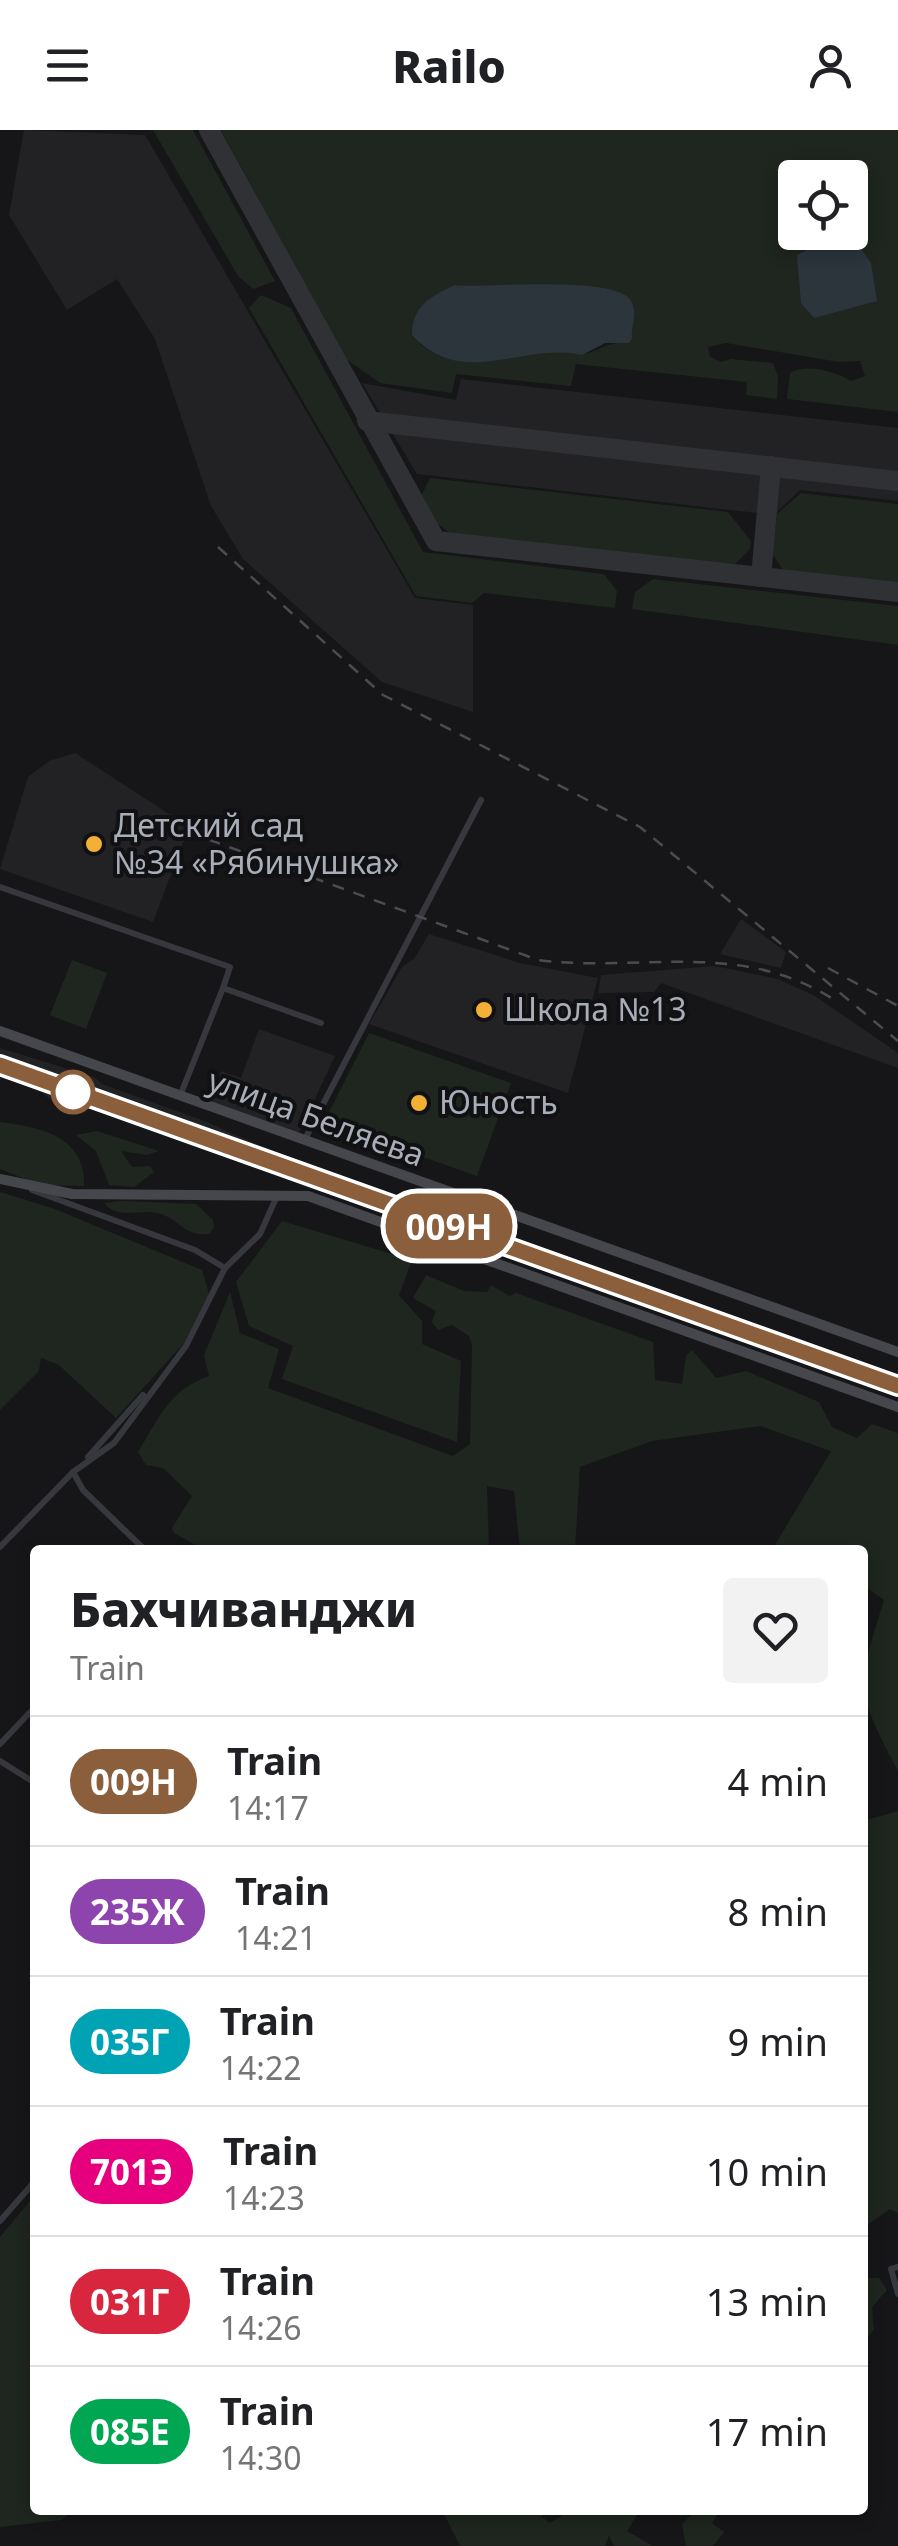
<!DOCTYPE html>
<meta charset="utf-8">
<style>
:root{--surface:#fff;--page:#f2f2f2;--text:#202124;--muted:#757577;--line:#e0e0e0}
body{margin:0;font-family:"Noto Sans",sans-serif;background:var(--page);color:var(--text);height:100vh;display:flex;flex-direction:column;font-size:38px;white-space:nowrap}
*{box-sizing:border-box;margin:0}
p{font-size:32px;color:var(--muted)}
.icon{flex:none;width:55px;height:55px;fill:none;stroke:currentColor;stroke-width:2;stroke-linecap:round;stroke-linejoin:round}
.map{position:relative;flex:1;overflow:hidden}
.details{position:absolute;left:30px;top:1415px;width:838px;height:970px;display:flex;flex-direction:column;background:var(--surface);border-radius:10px;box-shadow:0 5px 15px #0003}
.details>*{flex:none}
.badge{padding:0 20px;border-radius:32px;font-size:35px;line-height:65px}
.tools{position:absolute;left:778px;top:30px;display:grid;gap:20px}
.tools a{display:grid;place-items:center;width:90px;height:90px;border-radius:10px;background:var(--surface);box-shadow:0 5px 15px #0003;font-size:50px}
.map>.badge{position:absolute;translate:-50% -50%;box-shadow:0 0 0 5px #fff}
.round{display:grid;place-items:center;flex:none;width:105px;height:105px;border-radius:10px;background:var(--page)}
.overview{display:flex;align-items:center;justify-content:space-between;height:170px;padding:0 40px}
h1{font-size:48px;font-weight:800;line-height:75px}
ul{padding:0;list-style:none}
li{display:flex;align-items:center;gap:30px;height:130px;padding:0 40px;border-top:2px solid var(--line)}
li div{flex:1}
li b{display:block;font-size:38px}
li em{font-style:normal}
li .badge{min-width:110px;font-weight:700;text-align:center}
header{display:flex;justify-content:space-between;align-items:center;height:130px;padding:0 40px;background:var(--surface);font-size:45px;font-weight:800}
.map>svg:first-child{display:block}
.built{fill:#222225}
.green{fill:#1e261f;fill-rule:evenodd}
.water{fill:#2c353c}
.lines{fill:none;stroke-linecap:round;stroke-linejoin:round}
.taxiway{stroke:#303135;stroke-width:20}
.street{stroke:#37383d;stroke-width:6}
.secondary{stroke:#45474d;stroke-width:10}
.rail{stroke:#4a4c52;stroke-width:2.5;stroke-dasharray:12 10;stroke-linecap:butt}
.line-casing{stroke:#fff;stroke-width:22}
.line{stroke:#8b5e3c;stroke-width:15}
.poi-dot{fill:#f2b134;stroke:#111113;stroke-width:4}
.stop-dot{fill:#fff;stroke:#8b5e3c;stroke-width:5}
.labels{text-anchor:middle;stroke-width:8;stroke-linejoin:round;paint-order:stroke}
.poi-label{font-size:32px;fill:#a8adb8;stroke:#111113;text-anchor:start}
.street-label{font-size:32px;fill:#a8adb8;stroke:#111113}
</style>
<header><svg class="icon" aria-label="menu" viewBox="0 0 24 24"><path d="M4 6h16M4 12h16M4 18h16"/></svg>Railo<svg class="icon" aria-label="person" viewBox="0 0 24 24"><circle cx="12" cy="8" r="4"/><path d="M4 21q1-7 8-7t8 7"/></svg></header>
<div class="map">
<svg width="898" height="2416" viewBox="0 0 898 2416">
<rect width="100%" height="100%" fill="#161618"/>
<g class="built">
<path d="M24 0 145 5 415 468 473 475V582L382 552 243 429 211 376 155 209 117 149 67 180 9 85Z"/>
<path d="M461 249 898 298V371L800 360 774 385 417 344 362 253 456 270Z"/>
<path d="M75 623 189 697 153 792 0 739 28 647 49 631Z"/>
<path d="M741 789 786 822 781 838 720 824Z"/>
<path d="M429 804 520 833 598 848 568 963 369 894 402 837 414 829Z"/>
<path d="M715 836 778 849 815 866 898 923V938L661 853 654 862 598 863 601 845Z"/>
<path d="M259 899 335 926 297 1007 207 976 221 941 241 948Z"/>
<path d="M0 918 94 947 102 954 207 992 285 1027 470 1093 465 1107 87 976 79 980 51 970 37 958 0 944Z"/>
</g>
<g class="green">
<path d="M153 0H193L275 151 253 159 238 146Z"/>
<path d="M221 0H898V282L787 269 790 243C806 233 835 241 851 251L865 246 860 231 839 232 726 213 708 217 710 227 721 232 731 229 773 233 778 246 777 269 746 265 747 252 576 234 571 256 456 244 452 263 380 253 346 229ZM795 48H850V102H795ZM455 155 601 157 628 213C609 211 601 220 584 224 575 225 565 220 555 220 506 221 464 249 420 214Z"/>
<path d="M261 165 291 178 423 422 604 444 617 461 615 478 484 463 472 473 416 466 249 178Z"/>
<path d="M430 348 728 382 751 411 750 419 734 435 450 403 432 390 421 366Z"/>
<path d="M801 363 898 374V453L784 441 772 424 777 384Z"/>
<path d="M653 449 898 476V515L632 479 635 462Z"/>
<path d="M72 830 107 843 86 899 50 885Z"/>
<path d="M369 903 511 953 477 1046 324 992Z"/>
<path d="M0 992C41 997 86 1007 84 1056L41 1055 0 1039Z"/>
<path d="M97 1001 159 1021 147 1025 121 1021 132 1037 150 1036 154 1042 134 1057 109 1055 96 1021 76 1005Z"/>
<path d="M0 1062 55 1079 202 1140 209 1164 184 1213 116 1288 59 1235 41 1228 39 1241 0 1280Z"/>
<path d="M121 1071 196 1074 213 1090 214 1098 209 1104C184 1107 180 1089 158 1083 140 1079 117 1090 104 1073Z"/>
<path d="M282 1091 412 1130 399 1165 422 1191V1214L461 1231 457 1312 282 1249 293 1216 249 1196 236 1152Z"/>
<path d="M426 1145 464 1161 487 1162 491 1155 510 1166 516 1163 653 1212 655 1250 682 1254 686 1226 692 1220 716 1248 746 1241 819 1272 832 1297 857 1308 872 1294 898 1303V1641C854 1556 856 1561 884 1470L863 1455 862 1420H772L831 1321 760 1296 652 1311 580 1337 575 1420H520L514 1361 487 1356 489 1420H204L174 1403 172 1398 192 1366 163 1338 146 1335 138 1322C159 1288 169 1260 209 1246L204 1225 230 1162 240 1203 279 1219 268 1258 453 1326 470 1314 472 1215 469 1206 452 1195 438 1200 432 1192 436 1181 413 1168Z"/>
<path d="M898 1681V2083L890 2079 863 2098V1691Z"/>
<path d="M35 2065V2380H76L61 2390 0 2397V2107Z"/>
<path d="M863 2148H879L887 2160 872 2177 874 2199 863 2214Z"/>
<path d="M442 2380H546L542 2387 550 2393 570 2380H640L627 2401 653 2416H614L609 2405 605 2416H460Z"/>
<path d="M697 2380H720L712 2393 724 2402 713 2416H686L682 2394Z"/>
</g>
<g class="water">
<path d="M856 112 871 133 877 171 814 188 801 173 797 125 821 113Z"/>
<path d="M455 155C485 158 618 145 631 171 639 185 630 195 632 208L629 213H605L582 225C523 211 463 261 412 205 412 176 431 166 455 155Z"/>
</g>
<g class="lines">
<g class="taxiway">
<path d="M209 0 436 411 898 462"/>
<path d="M367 291 898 351"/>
<path d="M761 447 771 336"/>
</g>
<g class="street">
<path d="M0 757 230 837 223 858 321 893"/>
<path d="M180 966 223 858"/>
<path d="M305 1009 481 670"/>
<path d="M32 1060 195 1120 225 1138"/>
<path d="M88 1327 143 1265"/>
<path d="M73 1342 83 1360 145 1420"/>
<path d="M0 1417 73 1342 114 1313 186 1216 225 1138 260 1104 277 1066"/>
<path d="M0 1614 35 1577"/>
<path d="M0 1631 35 1653"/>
<path d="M0 2091 35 2051"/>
<path d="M898 2137 891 2139 898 2164"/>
</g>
<g class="secondary">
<path d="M0 901 898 1222"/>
<path d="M0 1049 72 1064 308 1066 898 1277"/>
</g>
<g class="rail">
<path d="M218 417 383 565 640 697 898 911"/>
<path d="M188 702 538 830C640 843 738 809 833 869"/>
<path d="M828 838 898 876"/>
<path d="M0 935 898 1256"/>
</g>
</g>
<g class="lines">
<defs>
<path id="line" d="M0 935 898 1256"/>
</defs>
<use href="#line" class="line-casing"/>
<use href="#line" class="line"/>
</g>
<g class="poi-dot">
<circle cx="94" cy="714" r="10"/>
<circle cx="484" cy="880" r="10"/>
<circle cx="419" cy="973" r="10"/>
</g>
<circle class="stop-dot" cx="73" cy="962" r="20"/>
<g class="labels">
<g class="poi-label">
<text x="114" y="707">Детский сад<tspan x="114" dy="37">№34 «Рябинушка»</tspan></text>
<text x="504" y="891">Школа №13</text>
<text x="439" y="984">Юность</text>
</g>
<g class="street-label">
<text transform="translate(316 988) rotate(20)" y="11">улица Беляева</text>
</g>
</g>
</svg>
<div class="tools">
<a><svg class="icon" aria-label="locate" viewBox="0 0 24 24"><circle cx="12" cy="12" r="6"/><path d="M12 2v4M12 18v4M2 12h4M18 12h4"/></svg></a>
</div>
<b class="badge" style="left:449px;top:1096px;background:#8b5e3c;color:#fff">009Н</b>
<section class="details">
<div class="overview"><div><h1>Бахчиванджи</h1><p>Train</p></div><a class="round"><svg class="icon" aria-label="heart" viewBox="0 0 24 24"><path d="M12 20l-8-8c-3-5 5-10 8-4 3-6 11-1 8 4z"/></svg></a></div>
<ul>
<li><span class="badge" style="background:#8b5e3c;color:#fff">009Н</span><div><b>Train</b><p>14:17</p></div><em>4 min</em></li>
<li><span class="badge" style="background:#8e44ad;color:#fff">235Ж</span><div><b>Train</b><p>14:21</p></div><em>8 min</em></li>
<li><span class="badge" style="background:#00a3b4;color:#fff">035Г</span><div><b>Train</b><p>14:22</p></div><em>9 min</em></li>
<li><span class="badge" style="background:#e6007e;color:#fff">701Э</span><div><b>Train</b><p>14:23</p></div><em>10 min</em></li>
<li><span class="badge" style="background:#d7263d;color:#fff">031Г</span><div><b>Train</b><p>14:26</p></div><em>13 min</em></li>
<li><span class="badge" style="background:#00a651;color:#fff">085Е</span><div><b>Train</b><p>14:30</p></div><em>17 min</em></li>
</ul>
</section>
</div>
